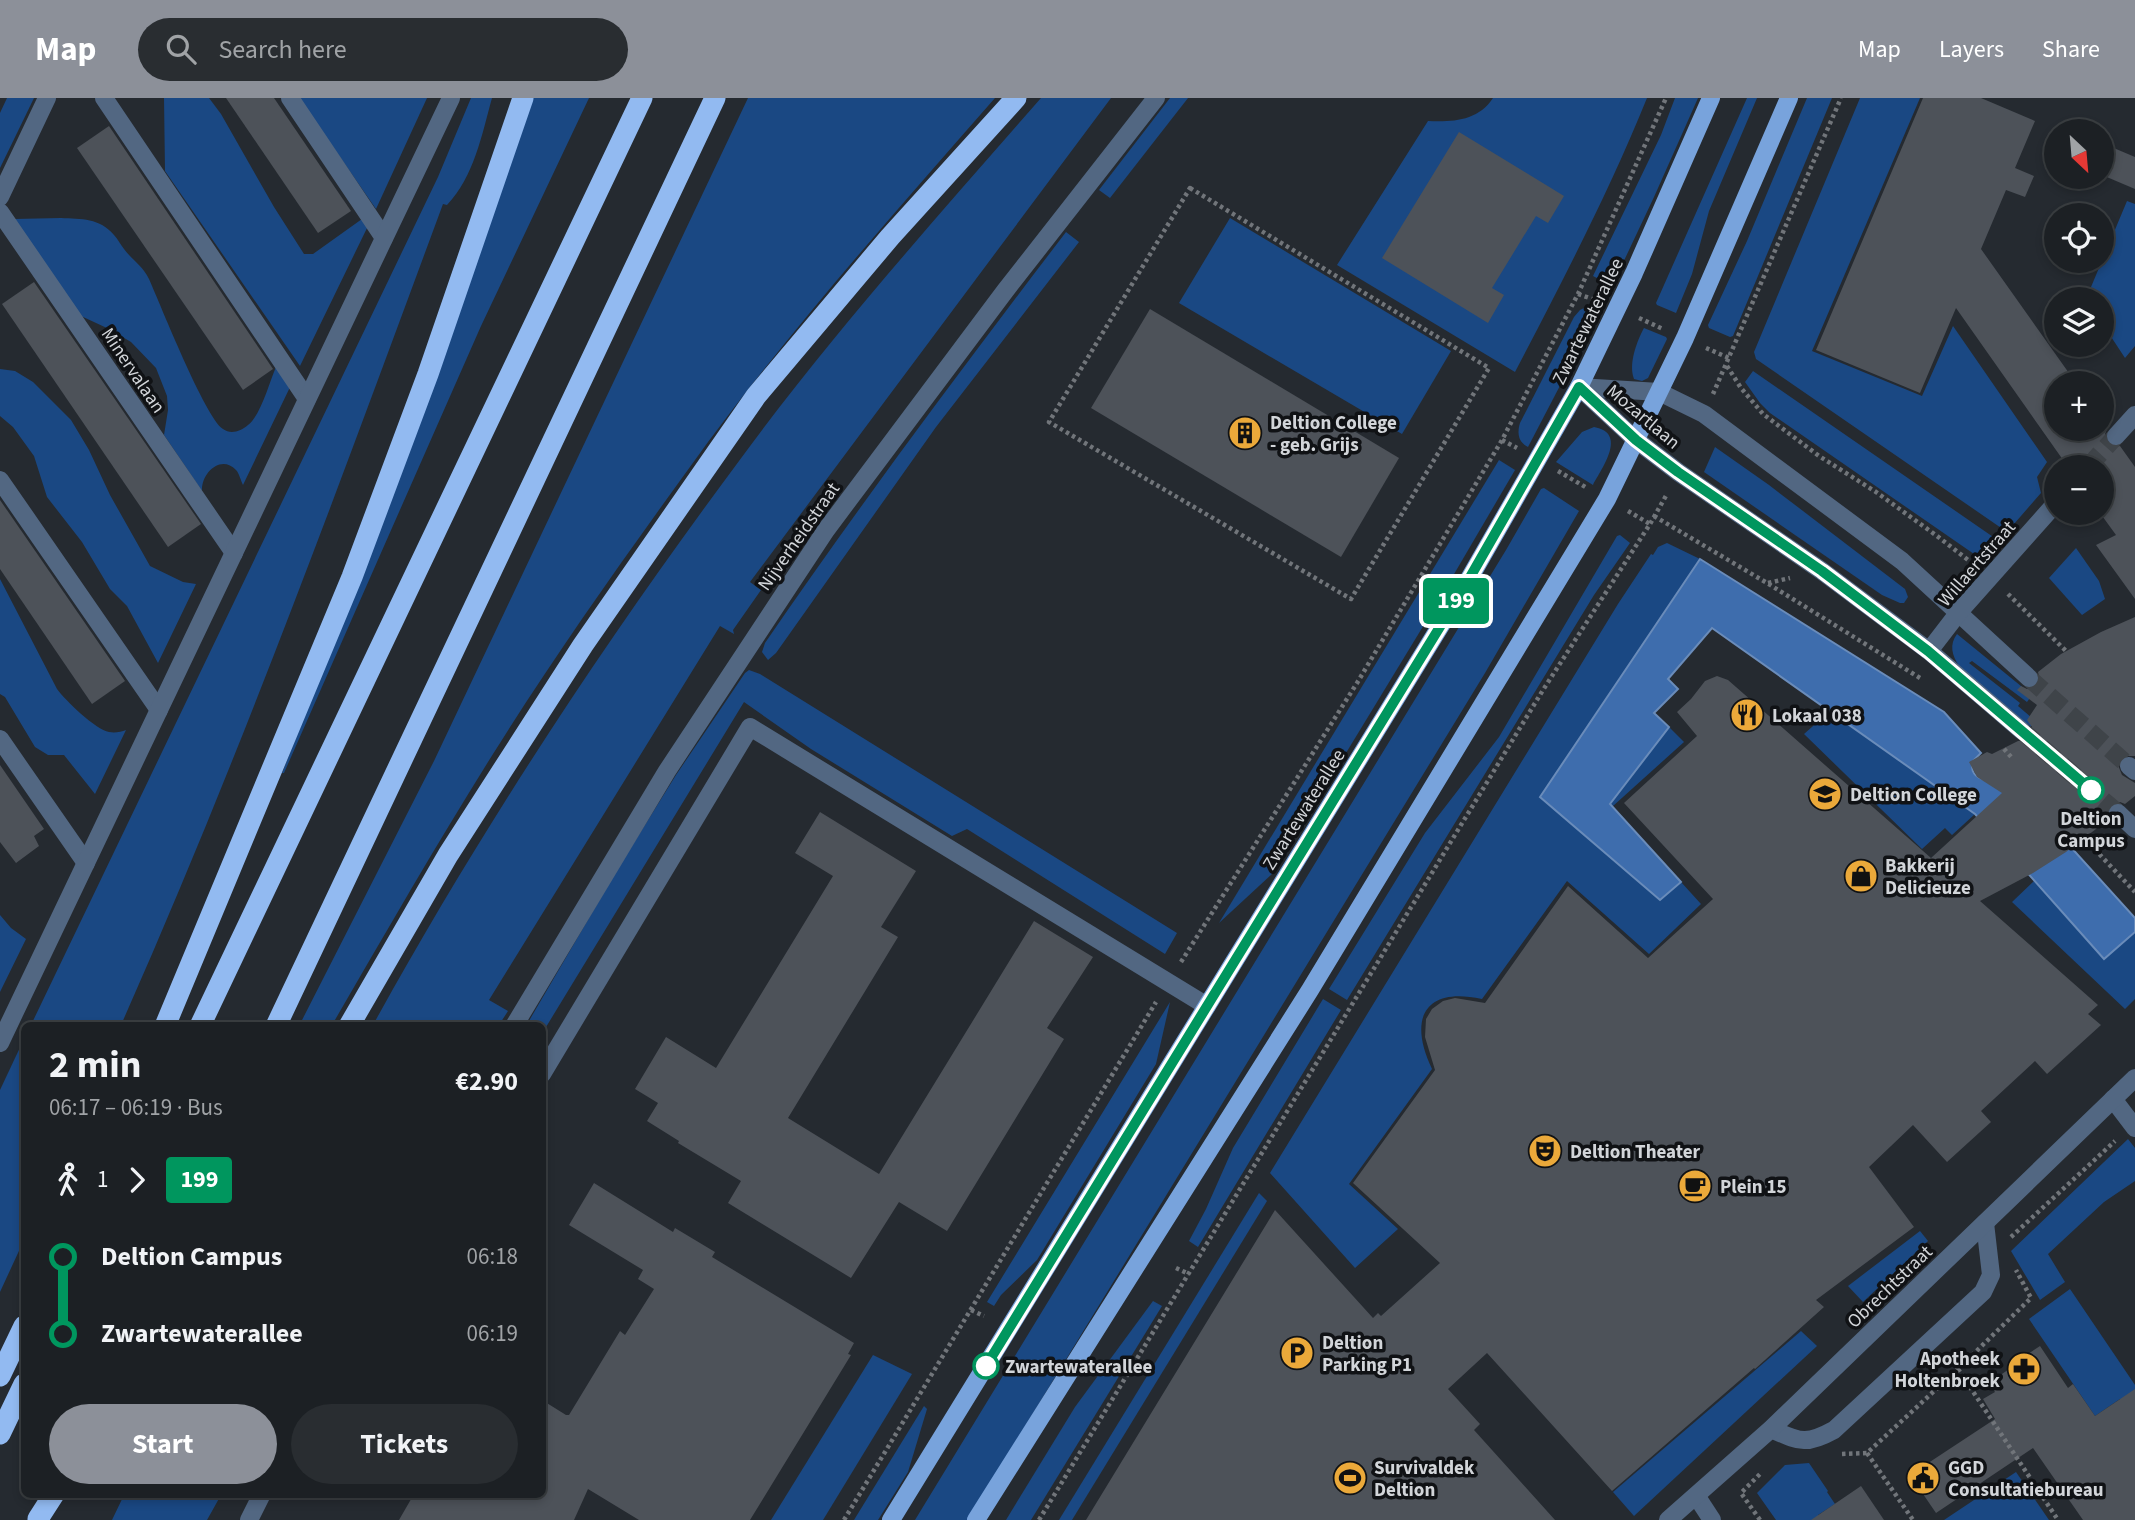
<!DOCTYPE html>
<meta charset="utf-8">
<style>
:root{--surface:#1c2024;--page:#292d31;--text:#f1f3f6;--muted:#a0a3a6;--line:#3a3e41;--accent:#8c9099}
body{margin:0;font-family:"Source Sans 3",sans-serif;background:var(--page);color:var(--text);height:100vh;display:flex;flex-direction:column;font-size:26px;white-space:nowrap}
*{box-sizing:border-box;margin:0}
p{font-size:23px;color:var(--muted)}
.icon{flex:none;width:38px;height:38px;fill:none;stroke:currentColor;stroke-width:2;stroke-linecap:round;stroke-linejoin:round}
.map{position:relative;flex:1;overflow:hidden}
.panel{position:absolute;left:21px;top:924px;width:525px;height:476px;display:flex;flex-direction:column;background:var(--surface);border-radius:10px;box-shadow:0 4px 10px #0003,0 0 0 2px var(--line)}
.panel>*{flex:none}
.badge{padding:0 14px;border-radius:5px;font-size:24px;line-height:46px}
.needle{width:46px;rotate:154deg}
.fabs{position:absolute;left:2044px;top:21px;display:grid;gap:14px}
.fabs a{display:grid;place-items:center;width:70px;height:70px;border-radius:50%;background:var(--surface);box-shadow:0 4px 10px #0003,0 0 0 2px var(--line);font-size:35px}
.map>.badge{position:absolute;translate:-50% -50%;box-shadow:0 0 0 4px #fff}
.legs{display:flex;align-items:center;gap:10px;height:77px;padding:0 28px;font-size:23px}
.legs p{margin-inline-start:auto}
.summary{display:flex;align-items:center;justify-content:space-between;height:119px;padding:0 28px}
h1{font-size:38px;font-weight:700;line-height:52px}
.cta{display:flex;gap:14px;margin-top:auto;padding:14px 28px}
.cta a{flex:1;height:80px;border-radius:42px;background:var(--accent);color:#fff;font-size:28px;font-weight:700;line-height:80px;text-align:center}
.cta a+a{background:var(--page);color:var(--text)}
ul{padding:0 28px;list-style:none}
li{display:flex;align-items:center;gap:24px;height:77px;font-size:26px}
li i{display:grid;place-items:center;width:10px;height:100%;margin:0 9px;background:currentColor}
li i::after{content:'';width:18px;height:18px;margin:-9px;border:5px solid;border-radius:50%;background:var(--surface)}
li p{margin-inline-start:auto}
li:first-child i{background:linear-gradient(#0000 50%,currentColor 0)}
li:last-child i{background:linear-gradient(currentColor 50%,#0000 0)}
header{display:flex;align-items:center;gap:42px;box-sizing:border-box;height:98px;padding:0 35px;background:var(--accent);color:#fff}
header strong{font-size:33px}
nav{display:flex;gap:38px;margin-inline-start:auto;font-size:24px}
.search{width:490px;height:63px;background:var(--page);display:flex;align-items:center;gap:18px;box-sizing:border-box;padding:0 24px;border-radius:38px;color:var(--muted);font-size:26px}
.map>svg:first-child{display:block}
.green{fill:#1a4883}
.water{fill:#3e6dad;stroke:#6a8cba;stroke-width:2}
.building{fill:#4d5259}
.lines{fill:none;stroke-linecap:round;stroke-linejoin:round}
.minor-tunnel{stroke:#3f4449;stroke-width:18;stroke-dasharray:18 9;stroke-linecap:butt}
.path{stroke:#71757a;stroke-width:4.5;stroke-dasharray:3.5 3.5;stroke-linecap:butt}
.minor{stroke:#526782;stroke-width:18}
.major{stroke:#78a3dc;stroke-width:18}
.highway{stroke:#92baf1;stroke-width:21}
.line-1-casing{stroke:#fff;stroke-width:16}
.line-1{stroke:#00965e;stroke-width:10}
.stop-1-dot{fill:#fff;stroke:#00965e;stroke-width:3.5}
.labels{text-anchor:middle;stroke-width:7;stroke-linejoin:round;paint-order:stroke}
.street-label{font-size:19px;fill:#d2d5d9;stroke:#101215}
.poi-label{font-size:19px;font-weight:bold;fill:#d2d5d9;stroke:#101215;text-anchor:start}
.stop-label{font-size:19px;font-weight:bold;fill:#d2d5d9;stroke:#101215}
</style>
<header>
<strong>Map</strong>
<div class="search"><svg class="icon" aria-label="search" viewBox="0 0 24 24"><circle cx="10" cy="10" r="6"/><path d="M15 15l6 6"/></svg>Search here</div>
<nav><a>Map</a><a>Layers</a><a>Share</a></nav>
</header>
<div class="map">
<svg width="2135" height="1422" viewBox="0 0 2135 1422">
<rect width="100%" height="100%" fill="#252a30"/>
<g class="green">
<path d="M7 0H34L0 70V15Z"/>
<path d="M164 0H209L221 16 274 109 304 156H313L362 121 368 128 300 268 165 73Z"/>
<path d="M299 0H427L376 111Z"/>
<path d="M471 0H492C482 36 474 79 447 107L443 106C341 382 240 659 121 927H31L438 79Z"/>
<path d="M533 0H589L481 228 284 675H282L383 419Z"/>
<path d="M748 0H995C897 112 797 224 708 344 634 446 560 549 493 656 437 745 385 836 332 927L299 928 434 663Z"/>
<path d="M1041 0H1111L750 484 761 492 733 532 734 536 720 528 489 902 508 913 499 927H373C481 731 605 543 739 363 832 236 938 118 1041 0Z"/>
<path d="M1170 0H1188L1110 100 1099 92Z"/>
<path d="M1493 0H1647C1609 94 1562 184 1515 274L1337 167 1428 23C1453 24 1478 23 1493 0Z"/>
<path d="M1675 0H1698L1654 99 1613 186 1610 187 1593 178 1661 37Z"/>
<path d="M1747 0H1757L1709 113 1692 176 1676 215 1657 207 1656 205Z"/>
<path d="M1807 0H1832L1733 238 1730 239 1709 230 1708 227 1747 143Z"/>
<path d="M1860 0H1920L1812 253 1922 298 1953 228 2047 364 2037 379 2041 395 2007 434 1756 261 1754 254Z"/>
<path d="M2127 103 2135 106V248L2125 260 2102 225V201H2086Z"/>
<path d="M61 120C81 121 100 120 114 137 118 141 120 146 124 151 133 163 142 167 149 181 161 208 205 319 223 331 231 337 241 333 248 327 261 317 269 285 276 269L292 285 243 387C241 383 239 375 236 372 221 356 201 375 202 393L164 337 168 312 167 298 156 270 131 244 109 231 81 218 14 121Z"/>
<path d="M1230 120 1451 253 1402 336 1179 205Z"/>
<path d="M1066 134 1079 144 936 329 776 555 768 562 762 554 765 545C861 405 963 269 1066 134Z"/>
<path d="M1588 208 1600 211 1528 349C1518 344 1517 335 1520 325L1574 219 1580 212Z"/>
<path d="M1644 230 1666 239 1667 241 1648 280 1642 283 1634 281C1628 266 1637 243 1644 230Z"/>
<path d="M0 271 15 273 33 284 71 322 89 352 110 397 150 468 183 484 196 486 158 565 127 508 110 491 82 444 47 399 34 358 13 329 0 318Z"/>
<path d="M1753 273 1999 443C1992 450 1986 461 1974 456L1770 315 1760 305 1745 284Z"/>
<path d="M1594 329C1628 335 1602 370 1593 387L1556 364 1582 334Z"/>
<path d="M1715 349 1769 387 1905 491 1908 499 1904 505H1900L1882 497 1704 374Z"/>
<path d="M1499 362 1515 372 1433 512 1273 775 1219 825Z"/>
<path d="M1544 390 1579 413 1485 575 968 1422H915L1506 452 1541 391Z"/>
<path d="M1620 437 1630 445 1594 497 1347 902 1329 891 1425 735 1499 639 1617 438Z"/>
<path d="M1667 445 1700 461 1540 699 1660 801 1681 784 1701 806 1649 856 1567 783 1482 901C1424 888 1408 921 1432 971L1349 1086 1398 1131 1355 1170 1270 1075 1618 506 1651 456 1653 457 1658 449Z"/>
<path d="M2076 450 2099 483 2105 501 2082 517 2049 480Z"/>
<path d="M0 481 57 591C65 602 96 632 109 634 115 635 121 634 126 632L95 696 64 657H48L35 649 5 599 0 596Z"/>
<path d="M1957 536 2032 597 2027 604 1972 563 1969 565 2020 605 2018 608 2032 620 2034 625 2030 629 1959 568C1952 557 1949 547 1957 536Z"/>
<path d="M749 572 760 576 1177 835 1165 856 967 731 952 738 811 651 744 604 543 934 542 928H526L617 772 676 677 745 575Z"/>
<path d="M1830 613 1975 716 1952 737 1945 730 1922 751 1804 636Z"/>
<path d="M1669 629 1684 644 1613 708 1610 706Z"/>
<path d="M2034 783 2104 860 2135 834V901L2125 911 2012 804Z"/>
<path d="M0 817 11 830 26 841 0 894Z"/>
<path d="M1323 901 1341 912 1198 1149 1189 1143 1206 1111 1233 1050Z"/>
<path d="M1170 904 1156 966 1037 1162 1001 1197 994 1208 987 1204Z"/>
<path d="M24 941V1142L0 1194V992Z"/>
<path d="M2128 1041 2135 1050V1083L2104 1104 2048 1156 2065 1184 2040 1202 2011 1153Z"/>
<path d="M1259 1095 1267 1103 1072 1422H1059Z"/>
<path d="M1920 1133 1928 1143 1863 1204 1848 1188Z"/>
<path d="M2070 1191 2135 1287V1322L2120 1301 2095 1318 2029 1221Z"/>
<path d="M1153 1203 1162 1208 1031 1422H1006L1075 1309Z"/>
<path d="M1801 1233 1817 1248 1634 1418 1613 1394Z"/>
<path d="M873 1257 912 1276 823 1422H771Z"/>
<path d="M924 1308 927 1311 908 1374 878 1422H854Z"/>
<path d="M1809 1365 1828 1393 1827 1394 1835 1406 1818 1417 1821 1422H1776L1757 1395 1785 1367Z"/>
<path d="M2016 1374 2049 1422H1944Z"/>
<path d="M124 1397V1396L221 1397 207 1422H112Z"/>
</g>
<path class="water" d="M1700 461 1944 614 1981 655 1973 663C1970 674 1975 679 1985 682L2000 671 2135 820V834L2104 861 1975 716 1712 530 1668 581 1678 591 1654 615 1669 629 1610 706 1681 784 1660 802 1540 699Z"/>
<g class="building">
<path d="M226 0H274L351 113 318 135Z"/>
<path d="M1923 0H1981L2035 23 2015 70 2034 78 2025 99 2006 92 1981 151 2076 285H2056V331H2102V322L2107 331 2105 336 2108 346 2114 349 2120 348 2135 369V501L2096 447 2116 437 2100 415 2102 369H2068L1956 210 1920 295 1816 252Z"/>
<path d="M109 28 273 271 243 292 77 50Z"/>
<path d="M1459 34 1564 98 1548 125 1536 118 1492 190 1504 197 1488 225 1382 160Z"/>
<path d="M2109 48 2135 59V91L2102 77V65Z"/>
<path d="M34 184 201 426 168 449 2 206Z"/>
<path d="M1150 211 1399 360 1341 459 1091 310Z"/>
<path d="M0 402 125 583 92 606 0 471Z"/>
<path d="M2135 519V658H2124L2120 661 2118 667 2122 677 2135 685V698L2125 706 2120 704 2110 707 2107 713 2109 721 2066 754 2033 775 1980 803 2098 907 2088 916 2101 927 2047 976 2035 963 1981 1013 1991 1024 1947 1064 1913 1027 1869 1069 1914 1129 1816 1202 1824 1209 1755 1271 1754 1270 1612 1393 1487 1255 1448 1291 1480 1326 1474 1332 1555 1422H1086L1275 1112 1373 1220 1378 1215 1381 1218 1440 1165 1353 1085 1435 972 1425 939 1426 921 1432 911 1443 903 1455 900 1485 905 1568 788 1648 860 1713 801 1624 705 1697 638 1677 614 1691 601 1705 583 1717 578 1728 582 1931 760 2002 695 1977 679 1969 664 1987 654 1992 656 2018 643H2024L2030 639 2032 629 2027 622 2037 607 2017 592 2021 588 2027 591H2033L2040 583 2038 574 2061 556 2101 534Z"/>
<path d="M0 667 44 731 34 738 39 748 16 765 0 744Z"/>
<path d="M820 714 916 773 881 829 898 839 788 1020 879 1076 1034 823 1093 859 1047 930 1064 941 947 1133 899 1104 851 1180 728 1105 741 1083 678 1045 679 1043 647 1023 658 1005 635 991 666 939 716 970 833 778 795 755Z"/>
<path d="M594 1085 673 1134 675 1130 715 1154 712 1159 854 1245 848 1256 851 1257 750 1422H639L588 1391 574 1422H399L414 1396H542V1302L566 1317H569L620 1233 625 1237 654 1191 638 1181 643 1172 569 1127Z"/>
<path d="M2040 1248 2068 1290 2073 1286 2095 1318 2135 1291V1422H2083L2033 1350 1936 1415 1910 1377 1995 1321 1983 1301 1995 1294 1989 1285 2012 1269 2011 1267Z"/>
<path d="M1861 1388 1884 1422H1811Z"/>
</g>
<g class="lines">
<g class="minor-tunnel">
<path d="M2088 369 2116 338"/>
<path d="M2029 580 2129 668"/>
<path d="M2021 632 2118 715"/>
</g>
<g class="path">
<path d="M1190 90 1489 270 1351 501 1049 324Z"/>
<path d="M1578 196 1595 202"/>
<path d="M1639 220 1663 231"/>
<path d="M1706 250 1729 260"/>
<path d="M1727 268 1741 290 1763 316 1819 358 1876 394 1937 438 1972 465"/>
<path d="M1713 296 1841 0"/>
<path d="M1502 342 1517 350"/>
<path d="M1558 373 1587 390"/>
<path d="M1628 413 1650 426"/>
<path d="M1654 418 1767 485 1920 580"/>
<path d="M1768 485 1790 480"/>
<path d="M2008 496 2066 553"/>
<path d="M2004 651 2013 661"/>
<path d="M2085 741 2135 794"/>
<path d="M1181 864 1357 585 1502 342 1578 196 1666 0"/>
<path d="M2011 1139 2115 1043"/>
<path d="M1176 1170 1189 1176"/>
<path d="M971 1212 984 1218"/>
<path d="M1958 1271 2058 1422"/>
<path d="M1867 1355 1913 1422"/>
<path d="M1842 1356 1867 1355 1958 1271 2031 1200 2016 1172"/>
<path d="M844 1422 1156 904"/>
<path d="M1039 1422 1543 592 1650 426 1667 396"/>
<path d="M1760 1422 1741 1395 1762 1374"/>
</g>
<g class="minor">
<path d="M104 0 307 301"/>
<path d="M290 0 384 140"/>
<path d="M0 99 47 0"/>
<path d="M0 114 234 455"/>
<path d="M1579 289 1636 342 1678 374 1822 473 1929 553 2021 632"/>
<path d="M1579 289 1659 294 1704 316 1902 463 2029 580"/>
<path d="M2116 338 2135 317"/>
<path d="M0 382 159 612"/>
<path d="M1929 553 1959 514 2056 405"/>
<path d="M0 641 86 765"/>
<path d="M2129 668 2135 673"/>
<path d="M2118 715 2135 731"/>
<path d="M514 928 667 673 826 432 1005 193 1156 0"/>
<path d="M0 945 451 0"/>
<path d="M542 976 750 629 1207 908"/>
<path d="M2113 1001 2135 1030"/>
<path d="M1771 1331C1799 1343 1805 1348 1834 1332L1983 1194 1991 1177 1985 1125"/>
<path d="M1697 1399 1712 1422"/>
<path d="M249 1422 262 1396"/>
<path d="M1668 1422 1771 1331 2135 980"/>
</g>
<g class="major">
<path d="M891 1422 1465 488 1579 289 1634 175 1711 0"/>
<path d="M976 1422 1310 892 1607 401 1685 240 1789 0"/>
</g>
<g class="highway">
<path d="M165 928 352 479 428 276 523 0"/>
<path d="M200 928 642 0"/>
<path d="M276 928 715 0"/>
<path d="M349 928 448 757 583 547 756 298 890 139 1016 0"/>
<path d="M0 1278 24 1228"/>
<path d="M0 1336 24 1286"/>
<path d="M38 1421 54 1396"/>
</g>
</g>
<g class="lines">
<defs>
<path id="line-1" d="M986 1268 1465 488 1579 289 1636 342 1678 374 1822 473 1928 553 2091 692"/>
</defs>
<use href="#line-1" class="line-1-casing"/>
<use href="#line-1" class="line-1"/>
</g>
<defs>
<symbol id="building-disc" viewBox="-11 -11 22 22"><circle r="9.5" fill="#eba93a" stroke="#101215"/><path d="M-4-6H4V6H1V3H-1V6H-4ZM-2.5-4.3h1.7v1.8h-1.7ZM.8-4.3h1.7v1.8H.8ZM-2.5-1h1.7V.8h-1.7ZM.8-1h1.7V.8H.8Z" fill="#111"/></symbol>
<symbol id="restaurant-disc" viewBox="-11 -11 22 22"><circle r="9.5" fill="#eba93a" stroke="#101215"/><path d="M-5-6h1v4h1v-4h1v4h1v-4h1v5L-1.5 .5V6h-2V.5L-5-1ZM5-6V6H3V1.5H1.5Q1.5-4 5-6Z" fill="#111"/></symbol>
<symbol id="university-disc" viewBox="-11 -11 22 22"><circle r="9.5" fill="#eba93a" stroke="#101215"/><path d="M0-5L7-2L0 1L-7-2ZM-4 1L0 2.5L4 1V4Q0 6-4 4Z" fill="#111"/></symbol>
<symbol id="shop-disc" viewBox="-11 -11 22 22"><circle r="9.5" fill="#eba93a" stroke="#101215"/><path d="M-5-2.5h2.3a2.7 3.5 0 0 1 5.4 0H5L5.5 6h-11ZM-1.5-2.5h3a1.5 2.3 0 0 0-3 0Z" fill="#111"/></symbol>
<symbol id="theatre-disc" viewBox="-11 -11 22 22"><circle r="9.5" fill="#eba93a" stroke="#101215"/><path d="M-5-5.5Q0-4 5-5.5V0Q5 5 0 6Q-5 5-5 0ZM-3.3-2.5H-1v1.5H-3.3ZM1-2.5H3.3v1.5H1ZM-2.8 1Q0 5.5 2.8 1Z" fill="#111"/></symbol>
<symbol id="cafe-disc" viewBox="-11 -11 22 22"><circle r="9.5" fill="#eba93a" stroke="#101215"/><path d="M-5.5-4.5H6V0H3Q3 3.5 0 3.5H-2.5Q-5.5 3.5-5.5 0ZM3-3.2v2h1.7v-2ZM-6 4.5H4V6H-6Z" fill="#111"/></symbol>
<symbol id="parking-disc" viewBox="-11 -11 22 22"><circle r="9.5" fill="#eba93a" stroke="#101215"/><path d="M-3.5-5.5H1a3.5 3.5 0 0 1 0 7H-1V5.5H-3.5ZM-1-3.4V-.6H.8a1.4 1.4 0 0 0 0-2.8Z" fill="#111"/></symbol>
<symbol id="pharmacy-disc" viewBox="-11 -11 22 22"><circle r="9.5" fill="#eba93a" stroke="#101215"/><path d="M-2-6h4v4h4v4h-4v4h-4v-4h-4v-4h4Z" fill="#111"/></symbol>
<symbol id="stadium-disc" viewBox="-11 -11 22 22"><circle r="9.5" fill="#eba93a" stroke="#101215"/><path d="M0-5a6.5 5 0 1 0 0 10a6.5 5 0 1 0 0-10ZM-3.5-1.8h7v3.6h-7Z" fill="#111"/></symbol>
<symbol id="civic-disc" viewBox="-11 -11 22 22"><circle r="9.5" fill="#eba93a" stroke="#101215"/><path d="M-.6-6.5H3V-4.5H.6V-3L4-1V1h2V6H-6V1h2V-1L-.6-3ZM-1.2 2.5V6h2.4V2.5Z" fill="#111"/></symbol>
</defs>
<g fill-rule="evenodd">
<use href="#building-disc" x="1226" y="316" width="38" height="38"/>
<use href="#restaurant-disc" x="1728" y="598" width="38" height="38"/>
<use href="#university-disc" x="1806" y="677" width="38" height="38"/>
<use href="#shop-disc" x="1842" y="759" width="38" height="38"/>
<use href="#theatre-disc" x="1526" y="1034" width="38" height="38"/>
<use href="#cafe-disc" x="1676" y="1069" width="38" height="38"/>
<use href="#parking-disc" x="1278" y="1236" width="38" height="38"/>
<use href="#pharmacy-disc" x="2005" y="1252" width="38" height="38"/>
<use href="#stadium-disc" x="1331" y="1361" width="38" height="38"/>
<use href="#civic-disc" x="1904" y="1361" width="38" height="38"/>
</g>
<g class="stop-1-dot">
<circle cx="2091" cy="692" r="12"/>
<circle cx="986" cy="1268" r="12"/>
</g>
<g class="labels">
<g class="street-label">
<text transform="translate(1587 223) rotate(-64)" y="7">Zwartewaterallee</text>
<text transform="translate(134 272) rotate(56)" y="7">Minervalaan</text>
<text transform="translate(1644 318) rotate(40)" y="7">Mozartlaan</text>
<text transform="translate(798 438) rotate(-55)" y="7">Nijverheidstraat</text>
<text transform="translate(1976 465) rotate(-49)" y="7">Willaertstraat</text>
<text transform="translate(1303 711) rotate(-58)" y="7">Zwartewaterallee</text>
<text transform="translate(1889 1188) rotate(-44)" y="7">Obrechtstraat</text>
</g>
<g class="poi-label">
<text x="1270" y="331">Deltion College<tspan x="1270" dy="22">- geb. Grijs</tspan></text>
<text x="1772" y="624">Lokaal 038</text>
<text x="1850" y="703">Deltion College</text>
<text x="1885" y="774">Bakkerij<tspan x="1885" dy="22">Delicieuze</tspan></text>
<text x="1570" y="1060">Deltion Theater</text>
<text x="1720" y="1095">Plein 15</text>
<text x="1322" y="1251">Deltion<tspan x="1322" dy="22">Parking P1</tspan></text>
<text x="2000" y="1267" text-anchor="end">Apotheek<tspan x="2000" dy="22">Holtenbroek</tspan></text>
<text x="1374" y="1376">Survivaldek<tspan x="1374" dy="22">Deltion</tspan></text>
<text x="1948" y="1376">GGD<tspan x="1948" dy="22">Consultatiebureau</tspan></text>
</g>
<g class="stop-label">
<text x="2091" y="727">Deltion<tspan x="2091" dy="22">Campus</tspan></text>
<text x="1005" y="1275" text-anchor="start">Zwartewaterallee</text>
</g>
</g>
</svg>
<div class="fabs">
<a><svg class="needle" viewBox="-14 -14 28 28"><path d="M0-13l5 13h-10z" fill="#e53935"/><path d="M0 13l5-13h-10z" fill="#a0a3a6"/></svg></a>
<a><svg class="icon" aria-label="locate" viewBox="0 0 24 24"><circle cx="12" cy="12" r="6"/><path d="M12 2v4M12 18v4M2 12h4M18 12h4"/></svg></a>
<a><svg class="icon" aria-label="layers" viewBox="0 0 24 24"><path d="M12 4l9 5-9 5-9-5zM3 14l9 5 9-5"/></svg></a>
<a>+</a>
<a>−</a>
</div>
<b class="badge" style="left:1456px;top:503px;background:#00965e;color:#fff">199</b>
<section class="panel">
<div class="summary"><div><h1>2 min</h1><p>06:17 – 06:19 · Bus</p></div><b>€2.90</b></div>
<div class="legs"><svg class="icon" aria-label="walk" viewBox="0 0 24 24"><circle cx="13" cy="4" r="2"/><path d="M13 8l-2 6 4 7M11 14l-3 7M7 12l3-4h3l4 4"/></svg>1<svg class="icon" aria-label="forward" viewBox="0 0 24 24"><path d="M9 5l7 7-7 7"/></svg><b class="badge" style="background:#00965e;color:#fff">199</b></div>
<ul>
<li><i style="color:#00965e"></i><b>Deltion Campus</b><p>06:18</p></li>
<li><i style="color:#00965e"></i><b>Zwartewaterallee</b><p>06:19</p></li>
</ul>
<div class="cta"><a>Start</a><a>Tickets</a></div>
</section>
</div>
